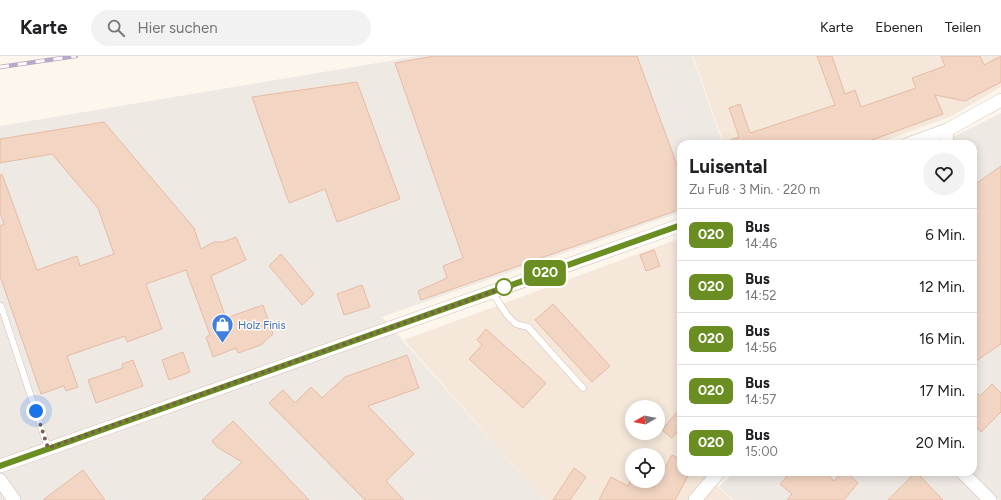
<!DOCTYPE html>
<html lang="de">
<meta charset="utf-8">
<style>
:root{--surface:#fff;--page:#f2f2f2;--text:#202124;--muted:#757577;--line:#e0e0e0}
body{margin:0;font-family:Figtree,sans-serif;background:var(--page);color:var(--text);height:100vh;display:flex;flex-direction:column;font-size:15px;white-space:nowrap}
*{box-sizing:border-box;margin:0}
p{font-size:13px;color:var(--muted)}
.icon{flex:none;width:22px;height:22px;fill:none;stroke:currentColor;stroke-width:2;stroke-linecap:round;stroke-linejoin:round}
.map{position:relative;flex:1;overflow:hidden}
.details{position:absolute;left:677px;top:84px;width:300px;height:336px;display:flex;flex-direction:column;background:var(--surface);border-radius:12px;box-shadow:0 2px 10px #0003}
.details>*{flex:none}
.badge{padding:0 8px;border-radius:6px;font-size:14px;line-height:26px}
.needle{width:26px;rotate:261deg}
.buttons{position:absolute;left:625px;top:344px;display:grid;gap:8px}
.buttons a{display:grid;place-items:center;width:40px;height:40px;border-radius:50%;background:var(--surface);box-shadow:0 2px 10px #0003;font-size:20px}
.you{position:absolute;width:20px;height:20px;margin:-10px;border:3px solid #fff;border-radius:50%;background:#1a73e8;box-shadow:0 0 0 6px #1a73e833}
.map>.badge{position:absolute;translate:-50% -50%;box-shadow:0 0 0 2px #fff}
.round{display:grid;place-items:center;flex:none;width:42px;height:42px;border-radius:21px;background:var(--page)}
.headline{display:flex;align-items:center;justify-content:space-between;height:68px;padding:0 12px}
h1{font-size:19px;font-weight:700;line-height:30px}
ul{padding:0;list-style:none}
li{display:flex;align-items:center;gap:12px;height:52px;padding:0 12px;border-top:1px solid var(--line)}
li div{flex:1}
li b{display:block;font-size:15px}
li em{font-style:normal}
li .badge{min-width:44px;font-weight:700;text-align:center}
header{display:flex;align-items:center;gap:24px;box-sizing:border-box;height:56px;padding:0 20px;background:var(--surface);border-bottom:1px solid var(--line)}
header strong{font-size:19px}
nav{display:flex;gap:22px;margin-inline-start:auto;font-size:14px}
.search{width:280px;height:36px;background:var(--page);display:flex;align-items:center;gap:10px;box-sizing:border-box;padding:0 14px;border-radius:22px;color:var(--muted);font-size:15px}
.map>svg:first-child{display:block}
.residential{fill:#f5e8da;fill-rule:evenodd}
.industrial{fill:#efe9e4}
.building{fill:#f3d5c3;stroke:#e6bba3}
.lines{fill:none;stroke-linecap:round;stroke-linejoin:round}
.lane-casing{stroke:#d1beb0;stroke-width:7}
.street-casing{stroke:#d1beb0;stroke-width:14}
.lane{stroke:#fff;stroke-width:6}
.street{stroke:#fff;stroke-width:13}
.rail-casing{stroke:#b9a8c9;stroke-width:4.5}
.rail{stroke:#fffaf3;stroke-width:3;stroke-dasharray:9;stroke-linecap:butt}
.line-casing{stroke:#fff;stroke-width:9}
.line{stroke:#6b8e23;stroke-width:6}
.walk{stroke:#7a5c4d;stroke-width:4;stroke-dasharray:0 7.2}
.stop-dot{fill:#fff;stroke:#6b8e23;stroke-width:2}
.labels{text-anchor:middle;stroke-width:3;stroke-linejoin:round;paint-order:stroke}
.shop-label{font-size:11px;fill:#366cbe;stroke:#fffaf3;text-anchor:start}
</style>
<header>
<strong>Karte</strong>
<div class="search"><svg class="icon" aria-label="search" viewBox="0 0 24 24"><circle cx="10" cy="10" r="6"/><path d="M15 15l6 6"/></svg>Hier suchen</div>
<nav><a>Karte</a><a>Ebenen</a><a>Teilen</a></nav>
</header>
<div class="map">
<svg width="1001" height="444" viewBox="0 0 1001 444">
<rect width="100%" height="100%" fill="#fdf6ec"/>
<g class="residential">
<path d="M693 0H1001V31L952 60 875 88H724Z"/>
<path d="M681 182V416H702L732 444H544L404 284ZM632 351H658V377H632ZM632 399H658V425H632Z"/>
</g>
<g class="industrial">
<path d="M419 0H692L723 88H681V156L382 261 544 444H0V70Z"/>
<path d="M1001 57V444H734L719 431 734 416H973V88H939Z"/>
</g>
<g class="building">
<path d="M435 0H637L681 120V153L421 244 418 235 447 222 443 210 463 202 395 7Z"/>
<path d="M817 0H832L845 38 855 34 861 51 916 32 912 22 945 10 941 0H980L984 9 1001 0V26L965 45 935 39 943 58 861 88H725V86L739 81 729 52 740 48 750 77 835 49Z"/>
<path d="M357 26 400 143 337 166 325 133 289 147 252 41Z"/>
<path d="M104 66 194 172 201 193 214 186H223L236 181 246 204 211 220 226 262 263 249 273 278 261 289 238 297 236 292 213 301 206 281 210 279 186 214 146 228 162 273 127 286 125 280 67 300 78 331 66 335 64 330 41 338 0 220V170L4 168 0 157V119L2 118 37 214 77 200 80 210 114 198 98 152 52 98 0 107V83Z"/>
<path d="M1001 110V288L973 307V130Z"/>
<path d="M654 194 660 210 646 215 640 199Z"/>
<path d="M281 198 314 238 302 249 269 210Z"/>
<path d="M362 229 370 251 344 259 337 238Z"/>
<path d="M553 248 610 310 592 326 535 264Z"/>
<path d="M486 273 546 327 523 352 469 303 482 289 477 284Z"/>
<path d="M183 296 190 316 169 324 162 304Z"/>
<path d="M407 299 419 332 368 350 414 398 386 425 404 444H365L269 347 283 334 295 347 311 331 322 342 345 321Z"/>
<path d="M133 304 143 330 96 347 88 324 123 312 122 308Z"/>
<path d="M992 328 1001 337V356L981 376 973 367V333L980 340Z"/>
<path d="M681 351V371L672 382 662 374Z"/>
<path d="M233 365 271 404 309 444H202L242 406 217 391 212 385Z"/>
<path d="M672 399 681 404V416H690L675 444H599L611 421 628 430 632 421V425H645L654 432Z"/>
<path d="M574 412 586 421 570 444H553Z"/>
<path d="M83 414 105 444H43Z"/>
<path d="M791 416H825L834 425 842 416H846L858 427 844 444H787L792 438 780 428Z"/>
<path d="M916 416 943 444H888Z"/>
</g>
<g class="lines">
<defs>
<g id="lane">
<path d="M492 236 507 259 516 268 528 271 583 332"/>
<path d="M1 250 48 392"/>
</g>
<g id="street">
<path d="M908 88 947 74"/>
<path d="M946 88 947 74 1001 44"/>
<path d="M0 410 681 169"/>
<path d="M962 416 990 444"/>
<path d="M0 424 14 444"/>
<path d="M695 444 719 416"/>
</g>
</defs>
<use href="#lane" class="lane-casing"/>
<use href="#street" class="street-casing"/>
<use href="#lane" class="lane"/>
<use href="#street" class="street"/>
<defs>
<path id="rail" d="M0 11 76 0"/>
</defs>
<use href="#rail" class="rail-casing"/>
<use href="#rail" class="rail"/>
</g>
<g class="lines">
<defs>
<path id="line" d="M0 410 681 169"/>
</defs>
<use href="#line" class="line-casing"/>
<use href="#line" class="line"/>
<path class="walk" d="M36 355 48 392 506 231H504"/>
</g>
<defs>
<symbol id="shop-pin" viewBox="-11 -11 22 30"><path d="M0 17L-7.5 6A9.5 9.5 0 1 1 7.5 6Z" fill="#3f7fe0" stroke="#fffaf3"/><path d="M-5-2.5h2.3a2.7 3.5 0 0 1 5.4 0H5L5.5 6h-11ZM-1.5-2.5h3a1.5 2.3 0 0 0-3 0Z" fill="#fff"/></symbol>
</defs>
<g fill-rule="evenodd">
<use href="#shop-pin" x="210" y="256" width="25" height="34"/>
</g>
<circle class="stop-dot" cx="504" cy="231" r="8"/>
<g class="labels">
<g class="shop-label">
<text x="238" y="273">Holz Finis</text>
</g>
</g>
</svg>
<div class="buttons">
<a><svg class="needle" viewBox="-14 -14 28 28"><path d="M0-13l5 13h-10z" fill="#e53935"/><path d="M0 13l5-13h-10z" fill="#757577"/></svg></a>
<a><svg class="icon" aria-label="locate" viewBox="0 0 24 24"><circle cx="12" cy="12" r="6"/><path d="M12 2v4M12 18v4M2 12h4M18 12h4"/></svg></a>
</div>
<div class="you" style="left:36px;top:355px"></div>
<b class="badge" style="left:545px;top:217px;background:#6b8e23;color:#fff">020</b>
<section class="details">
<div class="headline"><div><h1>Luisental</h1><p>Zu Fuß · 3 Min. · 220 m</p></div><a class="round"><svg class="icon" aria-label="heart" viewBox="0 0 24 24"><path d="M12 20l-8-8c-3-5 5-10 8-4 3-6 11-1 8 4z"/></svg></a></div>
<ul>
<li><span class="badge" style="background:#6b8e23;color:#fff">020</span><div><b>Bus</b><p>14:46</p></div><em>6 Min.</em></li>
<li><span class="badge" style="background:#6b8e23;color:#fff">020</span><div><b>Bus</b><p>14:52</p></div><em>12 Min.</em></li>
<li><span class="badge" style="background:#6b8e23;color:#fff">020</span><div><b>Bus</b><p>14:56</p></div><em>16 Min.</em></li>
<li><span class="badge" style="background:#6b8e23;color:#fff">020</span><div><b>Bus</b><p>14:57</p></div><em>17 Min.</em></li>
<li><span class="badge" style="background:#6b8e23;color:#fff">020</span><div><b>Bus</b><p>15:00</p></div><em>20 Min.</em></li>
</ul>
</section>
</div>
